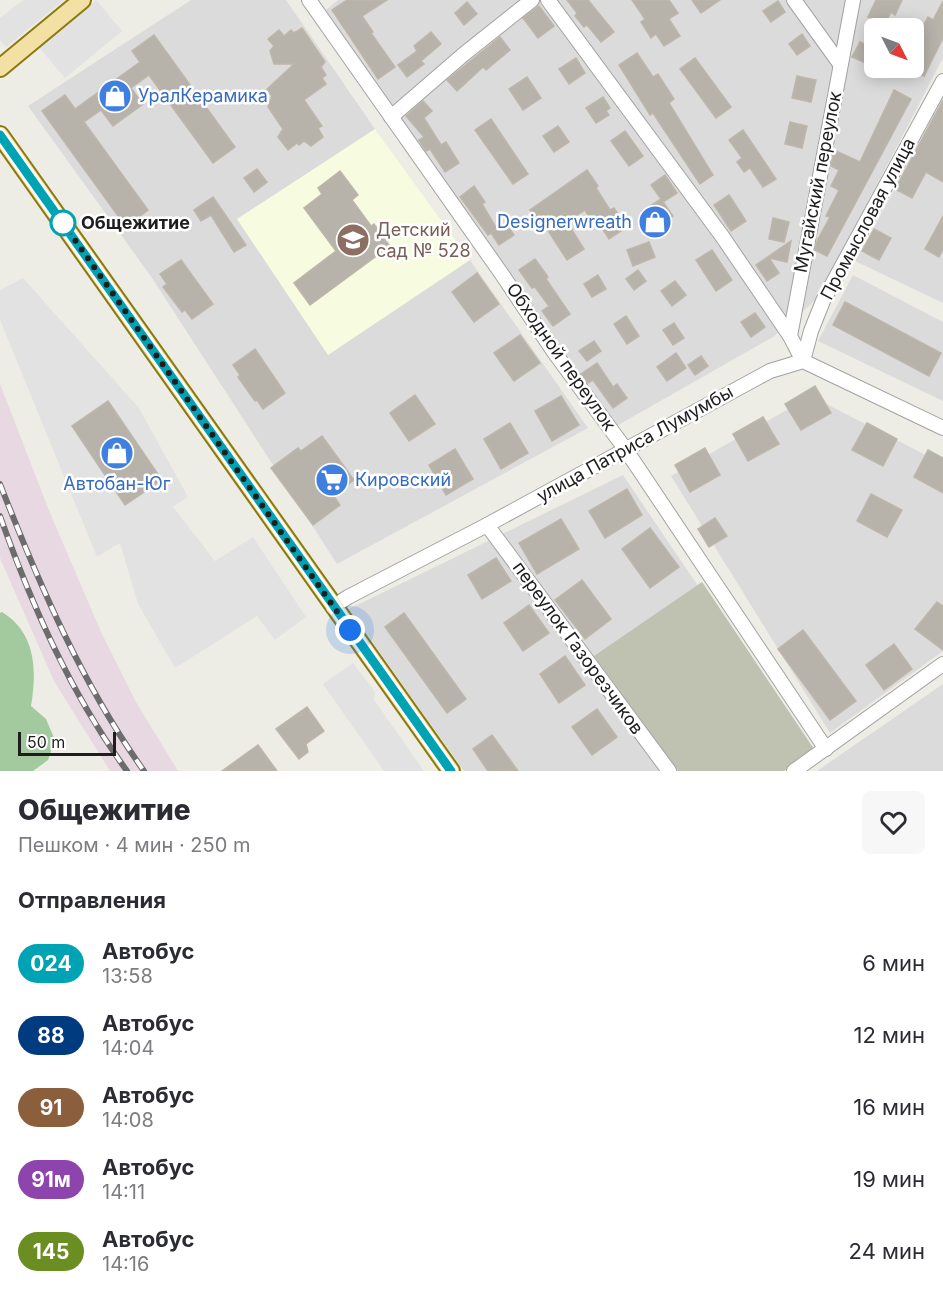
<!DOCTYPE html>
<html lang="ru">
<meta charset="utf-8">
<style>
:root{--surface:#fff;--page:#f7f7f7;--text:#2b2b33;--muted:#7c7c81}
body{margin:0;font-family:Inter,sans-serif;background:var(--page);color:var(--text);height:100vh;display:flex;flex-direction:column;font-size:22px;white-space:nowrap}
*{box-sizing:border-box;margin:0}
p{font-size:20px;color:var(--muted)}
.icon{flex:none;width:33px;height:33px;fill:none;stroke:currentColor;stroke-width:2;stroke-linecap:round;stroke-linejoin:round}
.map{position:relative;height:771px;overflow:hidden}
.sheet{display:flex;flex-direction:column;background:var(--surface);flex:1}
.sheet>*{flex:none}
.badge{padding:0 12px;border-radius:20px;font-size:21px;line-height:39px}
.needle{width:39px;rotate:132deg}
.fabs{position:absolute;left:864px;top:18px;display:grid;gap:12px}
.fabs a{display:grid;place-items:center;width:60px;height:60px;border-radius:9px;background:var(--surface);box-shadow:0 3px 15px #0003;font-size:30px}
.scale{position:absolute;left:18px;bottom:15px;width:98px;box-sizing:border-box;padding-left:6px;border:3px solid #1e1e1e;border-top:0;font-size:16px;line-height:21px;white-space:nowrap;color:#1e1e1e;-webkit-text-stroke:4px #fff;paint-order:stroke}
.you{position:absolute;width:30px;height:30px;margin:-15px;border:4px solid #fff;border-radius:50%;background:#1a73e8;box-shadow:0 0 0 9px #1a73e833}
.map>.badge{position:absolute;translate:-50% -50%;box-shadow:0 0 0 3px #fff}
h2{padding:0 18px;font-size:22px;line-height:54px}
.round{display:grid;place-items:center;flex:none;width:63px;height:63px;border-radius:9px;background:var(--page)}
.overview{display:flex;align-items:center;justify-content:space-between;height:102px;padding:0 18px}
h1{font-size:28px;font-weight:800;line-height:45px}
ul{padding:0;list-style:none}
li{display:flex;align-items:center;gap:18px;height:72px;padding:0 18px}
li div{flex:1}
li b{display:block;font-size:22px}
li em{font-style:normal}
li .badge{min-width:66px;font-weight:700;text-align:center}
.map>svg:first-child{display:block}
.residential{fill:#dcdbdb;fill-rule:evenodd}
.industrial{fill:#e7d8e1}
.education{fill:#f7fce0}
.construction{fill:#bfc2b1}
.forest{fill:#a2ca9e}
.parking{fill:#e2e2e2}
.building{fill:#b7b3ab;stroke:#beb6a9;stroke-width:1.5}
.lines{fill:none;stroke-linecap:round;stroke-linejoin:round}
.minor-casing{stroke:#a2a2a2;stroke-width:16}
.major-casing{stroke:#8b790e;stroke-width:20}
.minor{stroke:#fff;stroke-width:14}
.major{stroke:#f3e0a5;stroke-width:16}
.rail-casing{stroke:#6c6c6c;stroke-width:6}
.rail{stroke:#fff;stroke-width:4;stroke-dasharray:11;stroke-linecap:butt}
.line-casing{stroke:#fff;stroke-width:14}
.line{stroke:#00a3b4;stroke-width:9}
.walk{stroke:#1e1e1e;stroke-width:6;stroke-dasharray:0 10.8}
.stop-dot{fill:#fff;stroke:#00a3b4;stroke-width:3}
.labels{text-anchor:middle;stroke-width:5;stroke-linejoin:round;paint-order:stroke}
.shop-label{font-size:18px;fill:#366cbe;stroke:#fff;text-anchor:start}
.street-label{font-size:18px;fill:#1e1e1e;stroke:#fff}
.stop-label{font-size:18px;font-weight:bold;fill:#1e1e1e;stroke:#fff;text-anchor:start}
.education-label{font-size:18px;fill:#785e54;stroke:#fff;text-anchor:start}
</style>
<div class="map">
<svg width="943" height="771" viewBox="0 0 943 771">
<rect width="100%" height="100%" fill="#eeede5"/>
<g class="residential">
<path d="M191 0H286L375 129 470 260 588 428 337 564 150 275 28 106Z"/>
<path d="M338 0H943V58L818 298 773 337 613 428 326 10ZM874 28H914V68H874Z"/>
<path d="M943 102V303L855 261Z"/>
<path d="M853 275 943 322V401L818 341Z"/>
<path d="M811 396 943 464V651L830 733 671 476Z"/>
<path d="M623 475 809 750 780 771H464L349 609Z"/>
<path d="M943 684V771H817Z"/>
</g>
<path class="industrial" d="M0 384 50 513 101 632 136 702 178 771H110L54 681 0 558Z"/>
<path class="education" d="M375 129 470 260 328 355 237 219Z"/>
<path class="construction" d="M702 582 814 749 784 771H678L594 656Z"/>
<path class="forest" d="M2 612C36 633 37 670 31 706L46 719 55 740 48 760 33 771H0V613Z"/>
<g class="parking">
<path d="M23 0H64L6 47 0 40V18Z"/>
<path d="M96 0 122 31 65 78 39 47Z"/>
<path d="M23 278 139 408 188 497 173 507 215 561 253 537 306 617 275 640 257 616 175 668 138 604 120 543 97 557 0 320V290Z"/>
<path d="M353 663 375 692 374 700 424 771H384L323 684Z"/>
</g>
<g class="building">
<path d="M347 0H387L362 16 373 32 371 33 395 67 378 79 332 10Z"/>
<path d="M567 0H588L614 32 601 42 587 25 584 27 575 16 577 13Z"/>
<path d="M632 0H669L678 13 669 19 680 36 664 46 656 34 651 38 641 22 645 19Z"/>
<path d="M692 0H720L701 13Z"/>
<path d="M876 0H902L895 15 891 12 884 26 868 17Z"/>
<path d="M778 1 785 12 771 22 763 11Z"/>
<path d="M943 1V38L924 76 914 71V58L923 40 917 37 928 17 933 20Z"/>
<path d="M467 2 477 14 464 25 455 13Z"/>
<path d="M539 6 554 26 538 38 523 18Z"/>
<path d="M302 28 325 62 321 67 326 75 322 78 326 84 304 100 322 126 318 128 323 137 311 146 304 141 299 145 297 143 288 150 278 137 283 129 268 107 272 96 267 89 294 64H274L270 51 274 46 268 39 279 30 284 36 291 30 294 33Z"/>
<path d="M431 32 441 44 421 61 424 64 407 77 398 65 417 51 414 46Z"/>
<path d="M802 34 810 46 797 55 789 44Z"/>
<path d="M154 35 235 147 213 163 149 75 131 88 143 104 113 126 101 110 84 122 148 210 126 227 42 111 65 95 75 109 140 62 132 51Z"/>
<path d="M500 37 510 50 486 70 483 67 457 91 447 80Z"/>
<path d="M860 42 874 49V56L870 65 852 57Z"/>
<path d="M637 53 653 77 658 74 674 99 669 103 713 175 700 184 653 113 650 115 619 65Z"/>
<path d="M576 58 585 73 569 84 559 69Z"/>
<path d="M695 58 731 107 716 118 680 69Z"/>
<path d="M797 76 816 80 811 102 792 98Z"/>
<path d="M527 77 541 98 523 110 509 89Z"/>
<path d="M894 90 911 99 827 256 815 250 817 241 830 217 826 216 839 190 831 186 839 170 831 166 834 150 860 162Z"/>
<path d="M603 97 610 108 606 111 609 115 596 123 586 108Z"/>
<path d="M943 100V182L926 172 912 198 895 189Z"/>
<path d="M423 101 432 111 424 118 441 145 446 142 459 163 445 172 430 149 426 151 419 140 424 137 406 116Z"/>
<path d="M491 119 528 174 513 184 475 130Z"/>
<path d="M790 122 807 126 802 148 785 144Z"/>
<path d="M558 126 569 142 554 152 543 136Z"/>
<path d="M743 130 776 179 763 187 750 168 744 172 737 162 742 158 729 140Z"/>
<path d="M625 131 643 156 629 166 611 141Z"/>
<path d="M257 169 267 182 254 192 244 178Z"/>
<path d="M587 170 598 186 596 188 610 210 614 208 627 227 609 239 593 214 589 217 585 210 567 222 584 249 567 260 547 229 544 231 530 210Z"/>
<path d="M340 171 358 195 352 200 371 226 374 224 390 246 310 305 294 283 336 251 304 208 322 194 318 188Z"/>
<path d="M665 175 677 193 663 202 673 216 654 228 642 211 661 199 651 185Z"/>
<path d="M474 186 485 202 482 204 497 229 488 235 460 197Z"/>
<path d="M729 195 746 221 731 231 714 205Z"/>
<path d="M213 197 246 245 234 252 211 215 201 221 194 210Z"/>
<path d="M943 216V249L939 257 925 249Z"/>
<path d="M773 218 789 222 784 242 769 239Z"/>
<path d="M506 223 514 235 499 245 491 233Z"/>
<path d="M874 229 891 238 879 260 862 251Z"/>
<path d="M791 241 787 262 769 258 779 273 767 281 756 265Z"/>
<path d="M649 242 655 257 633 266 627 250Z"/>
<path d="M712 250 732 280 716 291 696 260Z"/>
<path d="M535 259 548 277 546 279 570 314 553 326 542 311 549 306 535 287 532 288 519 270Z"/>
<path d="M181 260 213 304 192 319 185 310 182 312 163 287 167 284 160 274Z"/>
<path d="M638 270 646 281 634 290 626 279Z"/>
<path d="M477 273 499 304 474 322 452 292Z"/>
<path d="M598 275 606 289 592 297 584 284Z"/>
<path d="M675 281 686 295 672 306 661 291Z"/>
<path d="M845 302 941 353 929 376 833 325Z"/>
<path d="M755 313 765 327 751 337 741 322Z"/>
<path d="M626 316 639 336 627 344 614 324Z"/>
<path d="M674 323 684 338 673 345 663 330Z"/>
<path d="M520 335 540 363 514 381 494 353Z"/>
<path d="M594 341 601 351 587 361 579 351Z"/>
<path d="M255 349 285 393 263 409 257 400 255 401 238 377 240 375 233 365Z"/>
<path d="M676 353 686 368 667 381 657 367Z"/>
<path d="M701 356 708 366 695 375 688 365Z"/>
<path d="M597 363 613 387 617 384 627 398 613 408 593 380 588 383 581 374Z"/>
<path d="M815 386 831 413 801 430 785 404Z"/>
<path d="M415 395 435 424 409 441 390 413Z"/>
<path d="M561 396 579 425 552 441 535 411Z"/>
<path d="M108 401 162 480 125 505 72 426Z"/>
<path d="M763 417 779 444 748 461 733 434Z"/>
<path d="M510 423 528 453 501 469 484 439Z"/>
<path d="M867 423 897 439 883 466 852 450Z"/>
<path d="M322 436 354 480 333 495 340 505 313 525 271 468 298 448 301 451Z"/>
<path d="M705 448 720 475 690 492 675 465Z"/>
<path d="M455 449 473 479 446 495 429 465Z"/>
<path d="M928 450 943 458V493L914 477Z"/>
<path d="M627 489 642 515 605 538 589 511Z"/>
<path d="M871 494 902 510 887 537 857 521Z"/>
<path d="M715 518 727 536 709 547 698 529Z"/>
<path d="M561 519 579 549 537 574 519 543Z"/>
<path d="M650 528 679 567 650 588 622 549Z"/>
<path d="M496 558 511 581 482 599 468 575Z"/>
<path d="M582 580 611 619 585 639 555 600Z"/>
<path d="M937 602 943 606V650L915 629Z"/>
<path d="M529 605 549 633 523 651 504 623Z"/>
<path d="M404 613 466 699 447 713 385 627Z"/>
<path d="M803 630 856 701 830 720 778 649Z"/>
<path d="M894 644 912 669 884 690 866 665Z"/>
<path d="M565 656 585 685 559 703 540 674Z"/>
<path d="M307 707 324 731 306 744 308 752 299 759 276 729Z"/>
<path d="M597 709 617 737 592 755 572 727Z"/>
<path d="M492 735 518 771H488L473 749Z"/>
<path d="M258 745 277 771H222Z"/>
</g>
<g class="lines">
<defs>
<g id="minor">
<path d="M309 0 501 273 554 352 626 450 826 749"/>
<path d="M548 0 722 236 790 336"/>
<path d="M794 0 840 64"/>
<path d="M391 117 464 54 532 0"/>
<path d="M803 361 790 336 853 0"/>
<path d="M803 361 811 331 823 301 943 81"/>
<path d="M487 525 669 771"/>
<path d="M333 607 348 597 487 525 770 371 803 361 943 428"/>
<path d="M794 771 943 664"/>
</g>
<g id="major">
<path d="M0 68 82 0"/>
<path d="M0 135 451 771"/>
</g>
</defs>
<use href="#minor" class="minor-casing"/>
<use href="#major" class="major-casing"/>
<use href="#minor" class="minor"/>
<use href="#major" class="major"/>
<defs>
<g id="rail">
<path d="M0 484C39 584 82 684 144 771"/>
<path d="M0 516C32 606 71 694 127 771"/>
</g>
</defs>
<use href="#rail" class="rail-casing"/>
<use href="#rail" class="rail"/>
</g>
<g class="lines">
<defs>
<path id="line" d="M0 135 451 771"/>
</defs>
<use href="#line" class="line-casing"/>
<use href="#line" class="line"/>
<path class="walk" d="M63 223 350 630"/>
</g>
<defs>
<symbol id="shop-disc" viewBox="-11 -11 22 22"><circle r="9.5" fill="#3f7fe0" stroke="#fff"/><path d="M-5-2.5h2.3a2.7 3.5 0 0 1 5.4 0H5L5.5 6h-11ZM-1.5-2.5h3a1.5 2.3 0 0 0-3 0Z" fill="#fff"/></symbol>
<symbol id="school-disc" viewBox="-11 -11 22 22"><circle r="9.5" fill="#8d6e63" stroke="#fff"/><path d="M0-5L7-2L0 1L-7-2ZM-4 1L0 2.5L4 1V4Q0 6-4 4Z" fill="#fff"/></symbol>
<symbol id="supermarket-disc" viewBox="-11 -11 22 22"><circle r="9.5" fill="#3f7fe0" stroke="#fff"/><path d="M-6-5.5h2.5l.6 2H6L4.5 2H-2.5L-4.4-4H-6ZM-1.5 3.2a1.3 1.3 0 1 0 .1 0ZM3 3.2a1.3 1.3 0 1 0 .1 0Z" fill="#fff"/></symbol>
</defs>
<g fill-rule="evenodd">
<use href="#shop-disc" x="96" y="77" width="38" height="38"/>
<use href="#shop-disc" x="636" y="203" width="38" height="38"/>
<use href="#school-disc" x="334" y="221" width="38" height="38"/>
<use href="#shop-disc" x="98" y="434" width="38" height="38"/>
<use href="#supermarket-disc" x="313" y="461" width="38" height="38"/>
</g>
<circle class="stop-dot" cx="63" cy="223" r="12"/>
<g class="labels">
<g class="shop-label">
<text x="138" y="102">УралКерамика</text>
<text x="632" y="228" text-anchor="end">Designerwreath</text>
<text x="355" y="486">Кировский</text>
<text x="117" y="490" text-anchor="middle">Автобан-Юг</text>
</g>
<g class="street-label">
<text transform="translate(818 182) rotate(-79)" y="6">Мугайский переулок</text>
<text transform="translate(868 219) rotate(-62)" y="6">Промысловая улица</text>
<text transform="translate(561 357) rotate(55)" y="6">Обходной переулок</text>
<text transform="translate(635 444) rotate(-29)" y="6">улица Патриса Лумумбы</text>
<text transform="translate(578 648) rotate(54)" y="6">переулок Газорезчиков</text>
</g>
<g class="stop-label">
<text x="81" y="229">Общежитие</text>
</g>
<g class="education-label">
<text x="376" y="236">Детский<tspan x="376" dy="21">сад № 528</tspan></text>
</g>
</g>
</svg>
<div class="fabs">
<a><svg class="needle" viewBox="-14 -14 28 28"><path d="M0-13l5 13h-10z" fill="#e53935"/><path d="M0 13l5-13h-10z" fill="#7c7c81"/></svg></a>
</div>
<div class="scale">50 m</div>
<div class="you" style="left:350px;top:630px"></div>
</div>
<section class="sheet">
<div class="overview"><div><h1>Общежитие</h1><p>Пешком · 4 мин · 250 m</p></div><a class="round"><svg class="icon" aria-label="heart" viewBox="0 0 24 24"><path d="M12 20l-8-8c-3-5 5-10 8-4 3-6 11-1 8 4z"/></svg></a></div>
<h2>Отправления</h2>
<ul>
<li><span class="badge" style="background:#00a3b4;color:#fff">024</span><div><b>Автобус</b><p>13:58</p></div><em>6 мин</em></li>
<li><span class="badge" style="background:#003b80;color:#fff">88</span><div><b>Автобус</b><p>14:04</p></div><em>12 мин</em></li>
<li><span class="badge" style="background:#8b5e3c;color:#fff">91</span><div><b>Автобус</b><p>14:08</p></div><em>16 мин</em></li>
<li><span class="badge" style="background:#8e44ad;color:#fff">91м</span><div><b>Автобус</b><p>14:11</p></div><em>19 мин</em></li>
<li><span class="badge" style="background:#6b8e23;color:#fff">145</span><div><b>Автобус</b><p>14:16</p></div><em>24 мин</em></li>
</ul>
</section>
